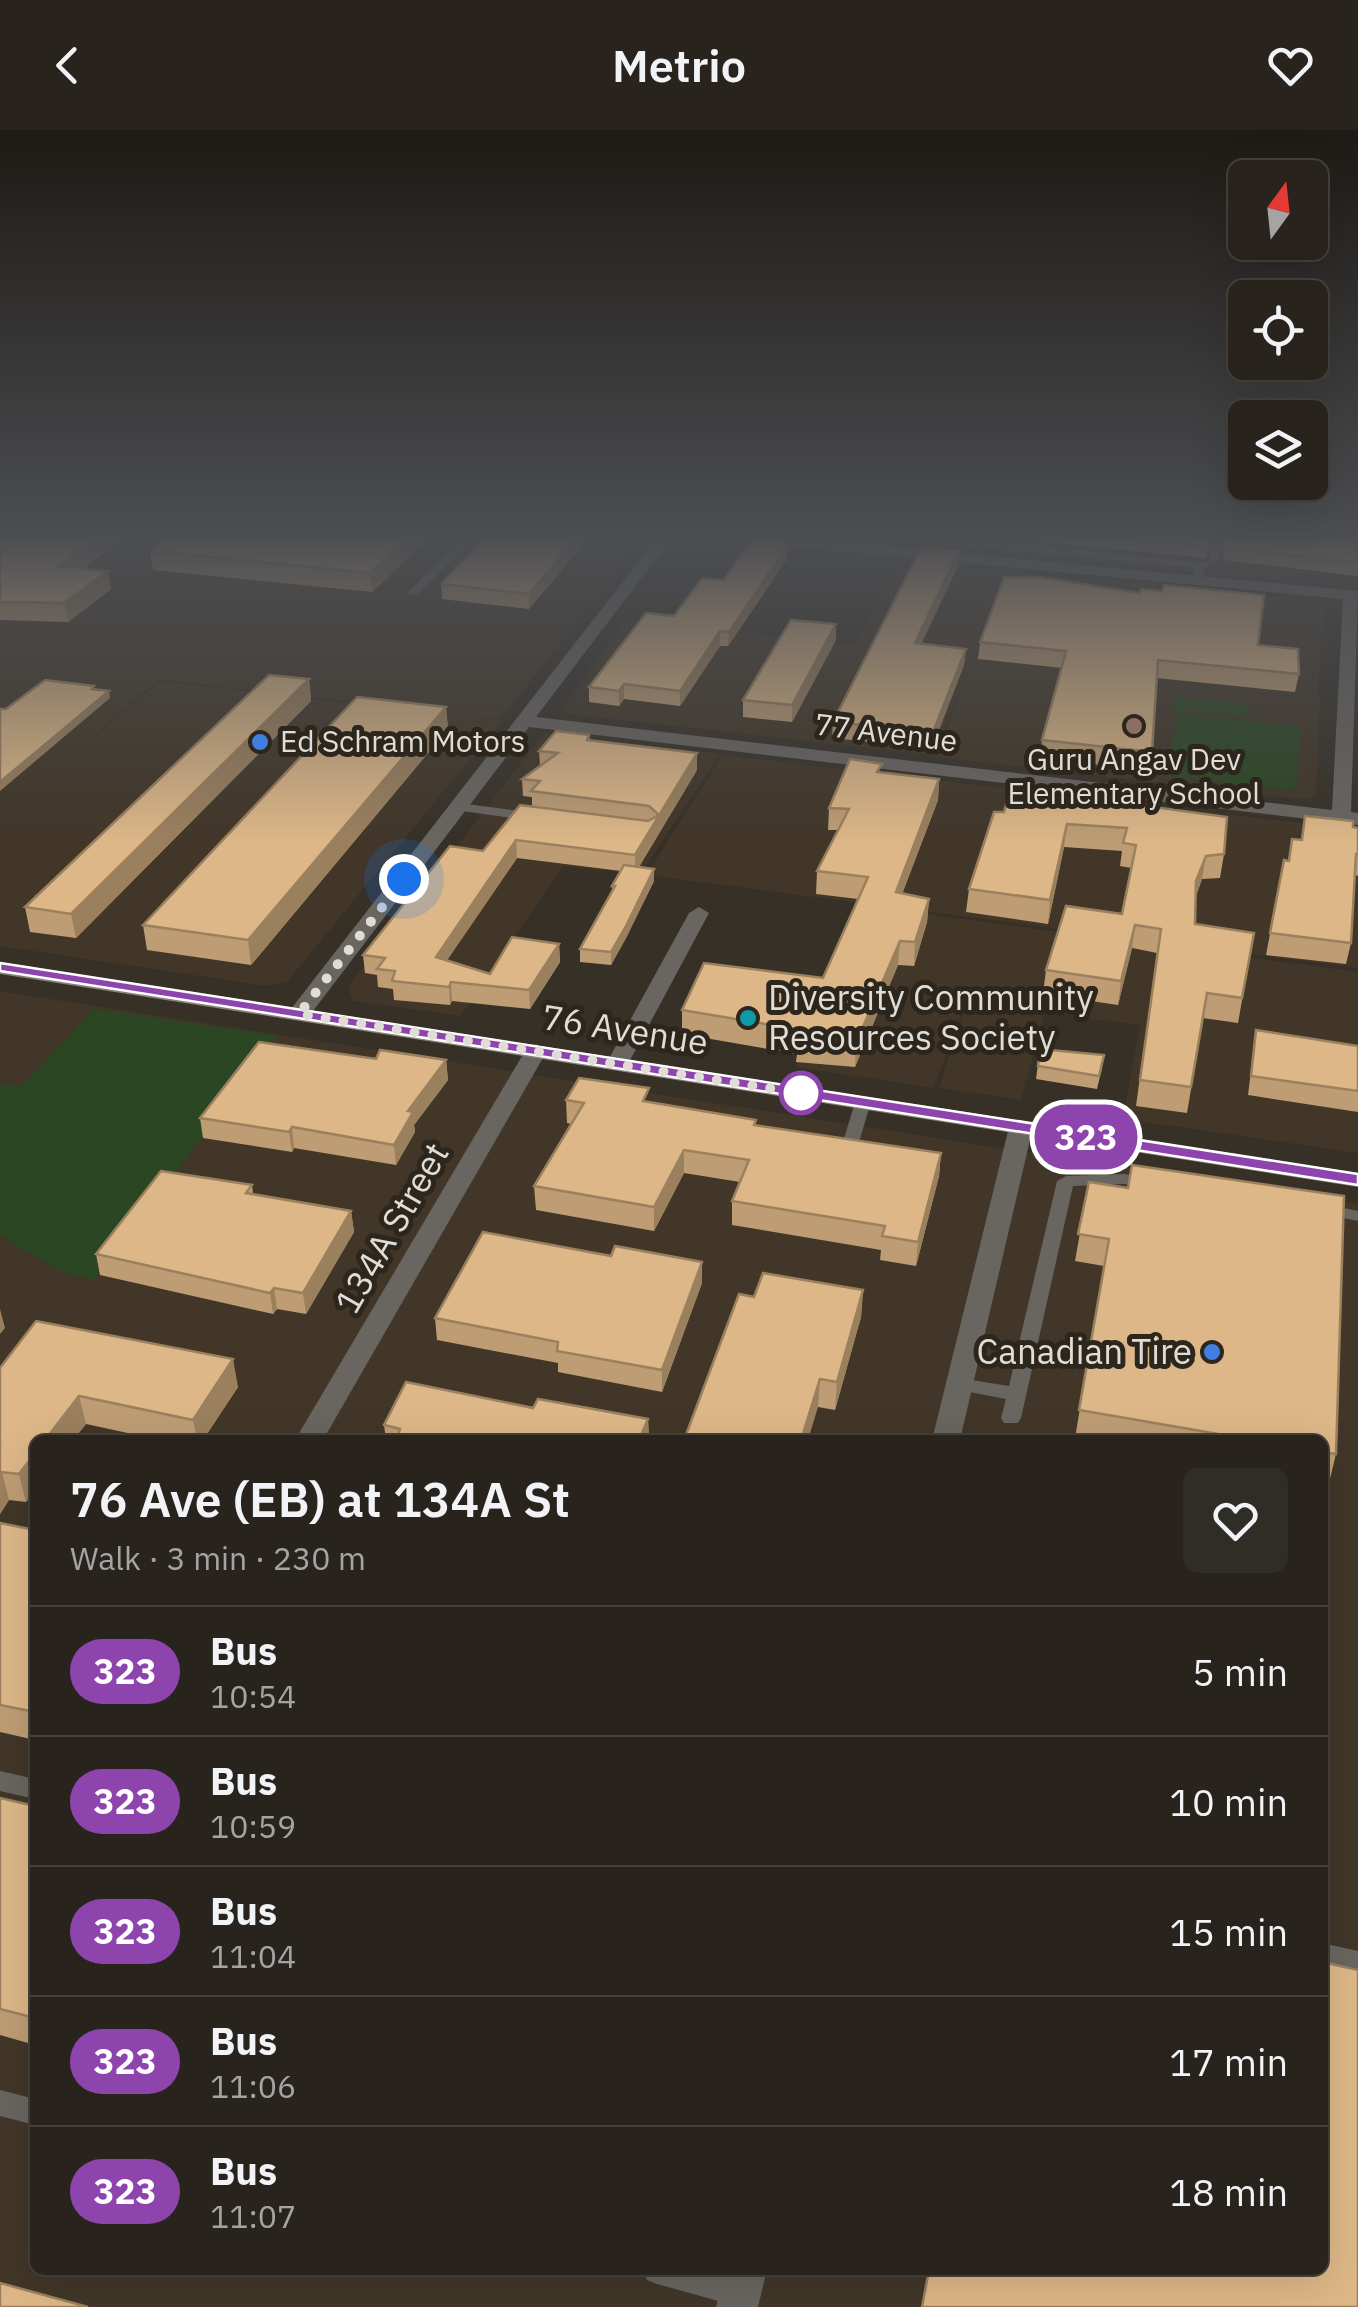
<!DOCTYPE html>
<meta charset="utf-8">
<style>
:root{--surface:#28241d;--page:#302c26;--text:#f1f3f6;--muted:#a5a4a4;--line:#44413b}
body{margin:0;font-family:"IBM Plex Sans",sans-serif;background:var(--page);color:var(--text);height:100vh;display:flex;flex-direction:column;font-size:38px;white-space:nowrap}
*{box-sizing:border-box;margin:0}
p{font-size:32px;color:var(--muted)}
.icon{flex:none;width:55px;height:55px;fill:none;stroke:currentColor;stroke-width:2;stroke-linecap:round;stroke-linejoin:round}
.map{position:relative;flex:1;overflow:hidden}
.sheet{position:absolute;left:30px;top:1305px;width:1298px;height:840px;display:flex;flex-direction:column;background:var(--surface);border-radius:15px;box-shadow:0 10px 40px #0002,0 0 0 2px var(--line)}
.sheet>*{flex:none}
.badge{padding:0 20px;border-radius:32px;font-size:35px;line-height:65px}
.needle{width:65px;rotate:15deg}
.tools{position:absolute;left:1228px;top:30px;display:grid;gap:20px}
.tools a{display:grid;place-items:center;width:100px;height:100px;border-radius:15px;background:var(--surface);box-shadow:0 10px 40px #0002,0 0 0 2px var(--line);font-size:50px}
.you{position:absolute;width:50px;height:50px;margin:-25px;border:8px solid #fff;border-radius:50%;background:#1a73e8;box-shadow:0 0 0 15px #1a73e833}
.map>.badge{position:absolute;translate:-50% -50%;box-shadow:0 0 0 5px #fff}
.round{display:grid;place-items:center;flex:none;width:105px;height:105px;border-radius:15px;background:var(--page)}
.head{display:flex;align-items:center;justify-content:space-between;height:170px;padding:0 40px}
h1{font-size:48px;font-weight:600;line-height:75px}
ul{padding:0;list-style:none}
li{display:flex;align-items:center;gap:30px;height:130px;padding:0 40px;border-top:2px solid var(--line)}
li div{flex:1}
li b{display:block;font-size:38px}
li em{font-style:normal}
li .badge{min-width:110px;font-weight:700;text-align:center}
header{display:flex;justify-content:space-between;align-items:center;height:130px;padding:0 40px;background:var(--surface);font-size:45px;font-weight:600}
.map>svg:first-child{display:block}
.built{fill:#413628;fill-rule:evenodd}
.green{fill:#2b4622}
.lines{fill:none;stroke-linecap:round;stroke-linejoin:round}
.service{fill:#696561;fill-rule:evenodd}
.minor{fill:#696561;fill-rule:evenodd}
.secondary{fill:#88817b;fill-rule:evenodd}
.wall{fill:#be9d74}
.shaded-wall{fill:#9b805e}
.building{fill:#ddb787;stroke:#9b805e;stroke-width:2.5}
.line{fill:#8e44ad;stroke:#fff;stroke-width:2.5}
.walk{stroke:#e0dcd6;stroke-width:10;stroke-dasharray:0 18}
.education-dot{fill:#8d6e63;stroke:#2c261d;stroke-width:4}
.shop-dot{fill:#3f7fe0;stroke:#2c261d;stroke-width:4}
.culture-dot{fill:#0f9aa8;stroke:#2c261d;stroke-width:4}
.stop-dot{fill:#fff;stroke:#8e44ad;stroke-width:5}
.labels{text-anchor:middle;stroke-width:10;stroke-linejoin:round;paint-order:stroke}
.far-street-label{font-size:30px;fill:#e0dcd6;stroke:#2c261d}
.far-poi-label{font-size:30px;fill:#e0dcd6;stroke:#2c261d;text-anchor:start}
.poi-label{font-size:35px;fill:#e0dcd6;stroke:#2c261d;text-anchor:start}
.street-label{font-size:35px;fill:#e0dcd6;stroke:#2c261d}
</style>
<header><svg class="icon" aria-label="back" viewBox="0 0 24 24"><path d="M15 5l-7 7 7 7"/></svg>Metrio<svg class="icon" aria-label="heart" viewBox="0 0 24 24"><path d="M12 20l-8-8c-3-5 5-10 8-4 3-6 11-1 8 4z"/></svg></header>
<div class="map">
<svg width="1358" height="2177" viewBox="0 0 1358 2177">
<rect width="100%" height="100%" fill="#363027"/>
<g class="built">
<path d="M0 409H642L500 590 159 549 40 653 160 551 501 591 287 852 266 856 0 816Z"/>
<path d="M845 409H1212L1358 423V457Z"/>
<path d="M900 431 1320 471 1324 474 1318 563 1291 561 1320 565 1316 667 1300 669 936 627 973 529 933 625 569 584 561 579 626 490 854 515Z"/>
<path d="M544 603 720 624 641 744 563 736 461 886 353 871 348 857Z"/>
<path d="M723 625 1358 700V838L646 745Z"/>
<path d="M861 775 1358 842V1023L1123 989 1140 895 974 873 1045 884 1021 970 939 958 966 872 934 958 795 937Z"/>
<path d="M0 861 1358 1074V2177H0ZM35 1310H1322V2140H35Z"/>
</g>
<g class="green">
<path d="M1175 567 1249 574 1247 587 1172 580Z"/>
<path d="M1181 584 1300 597 1297 657 1285 660 1167 646 1177 586Z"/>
<path d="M94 879 278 906 94 1150 61 1142 0 1105V954L22 956Z"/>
</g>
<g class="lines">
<g class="service">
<path d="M462 409H473L417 465H409V461Z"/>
<path d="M924 409H964L1200 432 1209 431 1212 418 1147 409H1183L1223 416 1218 433 1205 437 1202 451 1197 454 1192 451 1194 438 929 412Z"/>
<path d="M460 673 533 683 540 687 533 691 455 680 453 677Z"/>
<path d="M863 967 871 972 859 1012 851 1017 845 1016 843 1012 855 972Z"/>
<path d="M1124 1044 1156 1049 1159 1053 1150 1058 1124 1054 1073 1056 1021 1288 1018 1293H1004L1001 1288 1006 1269 959 1260 952 1259 949 1254 952 1249 959 1248 1009 1256 1057 1051 1066 1046Z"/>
<path d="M1324 1074 1358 1081V1091L1318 1083 1315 1079 1318 1075Z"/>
<path d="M0 1641 35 1649V1669L0 1661Z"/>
<path d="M1322 1813 1358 1821V1843L1322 1835Z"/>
<path d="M0 1960 35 1969V1995L0 1986Z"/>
<path d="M643 2140H712L750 2152 755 2162 750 2172 740 2177 657 2154 647 2150Z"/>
</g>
<g class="minor">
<path d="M656 409H671L536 587 1332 680 1343 469 757 413 750 409H806L1358 461 1351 682 1358 683V695L529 597 307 889H291L288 884 291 879Z"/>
<path d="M699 777 709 783 628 934 625 939H609L606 934 689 783Z"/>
<path d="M536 914 547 921 323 1310H295L525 921Z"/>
<path d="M1021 990 1033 997 960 1310H932L1009 997Z"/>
<path d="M725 2140H767L758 2177H716Z"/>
</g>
<path class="secondary" d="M0 832 1358 1043V1057L0 844Z"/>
</g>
<g class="wall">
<path d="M0 409H122L83 439 111 459 68 492 0 490Z"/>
<path d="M428 409 372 462 153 440 150 421Z"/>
<path d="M588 409 529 479 442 469 441 454Z"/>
<path d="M1008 409H1358V446L1223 430 1225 415 1224 412 1209 410 1206 428Z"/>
<path d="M959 421 958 436 921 514 966 519 964 535 932 618 832 608 833 592Z"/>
<path d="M787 429 728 516H720L680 576 624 569 619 576 589 572V557L674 486 724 450Z"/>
<path d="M836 494V510L792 592 743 587V570Z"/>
<path d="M980 512 1258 515 1299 544 1295 562 1157 548 1150 640 1040 629 1042 610 1062 538 978 529Z"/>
<path d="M309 549 311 571 76 808 30 802 25 777Z"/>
<path d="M446 577 448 599 251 835 147 820 143 795Z"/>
<path d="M589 605 590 610 697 623V640L639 737 654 739V751L626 808 611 835 580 832V819L612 762V756L621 741 517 728 447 830 490 844 559 814 560 832 530 879 452 871 450 875 394 870 393 859 378 857 377 845 365 843 363 825 483 721 532 677V667L523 666 522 649 540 636 539 621Z"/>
<path d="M881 642 939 649 938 670 902 764 929 769 927 792 914 836 898 835 855 937 796 932 797 924 682 904V880L823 848 858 769 816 764 817 741 838 700H828L829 678Z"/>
<path d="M1126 666 1125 674 1224 724 1220 748 1202 749 1196 766 1195 794 1254 803 1238 893 1203 888 1187 983 1136 976 1157 823 1132 818 1118 875 1043 864 1046 840 1122 784 1131 738 1120 736 1122 721 1064 717 1048 794 966 782 969 759 1004 682Z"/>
<path d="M1305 686 1358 698V746L1355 745 1351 813 1346 834 1266 825 1284 730 1288 731 1292 709 1301 710Z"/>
<path d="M1256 900 1358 916V982L1248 965Z"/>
<path d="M1040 919 1102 938 1097 959 1036 949Z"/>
<path d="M376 929 446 930 448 950 414 995 415 1002 396 1035 294 1018 292 1022 203 1008 200 988Z"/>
<path d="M566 970 649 972 756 990V996L941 1023 939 1046 916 1136 880 1130 881 1120 732 1095V1071L740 1052 684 1043 654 1101 536 1080 534 1056 571 994 567 993Z"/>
<path d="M1089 1052 1336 1324 1329 1353 1322 1352V1310H1084L1075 1308 1104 1136 1075 1131Z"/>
<path d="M252 1055 253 1064 351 1081 354 1102 306 1184 277 1179 273 1184 100 1145 96 1124Z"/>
<path d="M611 1126 702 1132V1153L662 1262 558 1242V1233L437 1210 435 1188Z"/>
<path d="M863 1160 861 1187 835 1280 818 1277 754 1167Z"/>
<path d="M0 1238 238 1257 203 1310H160L86 1294 73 1310H35L26 1372 9 1370 0 1384Z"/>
<path d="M533 1278 648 1289 649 1310H386L384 1295Z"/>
<path d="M0 1393 35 1400V1610L0 1602Z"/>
<path d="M0 1668 35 1676V1915L0 1905Z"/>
</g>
<g class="shaded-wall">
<path d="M96 409H122L62 454 59 436Z"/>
<path d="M407 409H428L372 462 370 443Z"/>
<path d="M575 409H588L529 479V464Z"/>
<path d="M788 415 787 429 728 516 729 502Z"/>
<path d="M959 421 958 436 914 529 915 513Z"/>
<path d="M108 441 111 459 68 492 64 473Z"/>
<path d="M836 494V510L792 592V575Z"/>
<path d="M720 501V516L680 576V561Z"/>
<path d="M966 519 964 535 932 618 933 602Z"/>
<path d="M309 549 311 571 76 808 71 784Z"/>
<path d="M624 554V569L619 576V561Z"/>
<path d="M109 561 110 568 0 661V652Z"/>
<path d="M446 577 448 599 251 835 248 810Z"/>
<path d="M697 623V640L635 743V725Z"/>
<path d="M939 649 938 670 894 785 896 762Z"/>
<path d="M1067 694 1064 717 1048 794 1050 770Z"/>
<path d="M516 710 517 728 437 845 436 827Z"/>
<path d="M1206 726 1202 749 1193 775 1196 751Z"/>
<path d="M654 739V751L626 808 611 835V822Z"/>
<path d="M929 769 927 792 914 836 915 812Z"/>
<path d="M1135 795 1132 818 1118 875 1121 851Z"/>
<path d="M900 811 898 835 855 937 856 913Z"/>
<path d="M559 814 560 832 530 879 529 860Z"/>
<path d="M451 852 452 871 450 875 449 857Z"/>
<path d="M446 930 448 950 414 995 415 1002 396 1035 394 1015 408 981Z"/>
<path d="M292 997 294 1018 292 1022 289 1002Z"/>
<path d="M684 1020V1043L654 1101V1077Z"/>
<path d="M941 1023 939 1046 916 1136 918 1112Z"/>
<path d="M351 1081 354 1102 306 1184 303 1163Z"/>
<path d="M702 1132V1153L662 1262V1240Z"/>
<path d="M274 1158 277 1179 273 1184 270 1163Z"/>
<path d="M863 1160 861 1187 835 1280 837 1252Z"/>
<path d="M0 1179 5 1198 0 1204Z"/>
<path d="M233 1229 238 1257 203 1310H197L193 1290Z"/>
<path d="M820 1249 818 1277 808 1310H801Z"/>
<path d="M79 1266 86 1294 73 1310H45Z"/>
<path d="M648 1289 649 1310H639Z"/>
<path d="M35 1323V1361L26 1372 19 1344Z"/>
<path d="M2 1342 9 1370 0 1384V1345Z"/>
</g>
<g class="building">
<path d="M0 409H96L59 436 108 441 64 473 0 472Z"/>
<path d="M165 409H407L370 443 150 421Z"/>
<path d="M484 409H575L529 464 441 454Z"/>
<path d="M759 409H778L788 415 729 502 720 501 680 561 624 554 619 561 589 557 646 483 674 486 702 448 724 450 749 412Z"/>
<path d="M1139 409H1209L1208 416Z"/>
<path d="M1227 409H1358V433L1225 417Z"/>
<path d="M921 418 959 421 915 513 966 519 933 602 833 592Z"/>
<path d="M1004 447H1039L1140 463 1141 459 1162 461 1164 455 1264 465 1258 515 1298 519 1299 544 1158 530 1152 622 1042 610 1066 521 980 512Z"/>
<path d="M791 490 836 494 792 575 743 570Z"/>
<path d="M269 545 309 549 71 784 25 777Z"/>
<path d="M45 550 94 556 92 559 109 561 0 652V579H6Z"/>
<path d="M357 567 446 577 248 810 143 795Z"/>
<path d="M556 601 589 605 587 610 697 623 635 725 516 710 436 827 490 844 512 807 559 814 529 860 451 852 449 857 392 851 395 841 377 839 385 828 363 825 450 716 483 721 520 675 648 691 659 685 649 676 531 661 540 651 522 649 558 623 539 621Z"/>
<path d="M850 629 882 634 877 642 939 649 896 762 929 769 915 812 900 811 856 913 797 907 801 900 682 880 704 833 823 848 868 747 817 741 849 679 829 678Z"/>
<path d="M1011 656 1126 666 1124 673 1227 687 1224 724 1206 726 1196 751 1195 794 1254 803 1242 868 1207 863 1191 957 1140 950 1161 799 1135 795 1121 851 1046 840 1066 776 1122 784 1136 715 1123 713 1127 698 1067 694 1050 770 969 759 994 682H1004Z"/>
<path d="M1305 686 1353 691V697L1358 698V724H1356L1351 813 1270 803 1284 730 1289 731 1292 709 1302 710Z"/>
<path d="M624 735 654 739 626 796 611 822 580 819 615 756H612Z"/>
<path d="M1256 900 1358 916V961L1251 946Z"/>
<path d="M259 912 376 929 380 920 446 930 408 981 413 982 394 1015 292 997 289 1002 200 988Z"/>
<path d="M1040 919 1104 925 1099 946 1038 936Z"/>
<path d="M579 948 649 958 643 971 756 990 754 995 941 1023 918 1112 882 1106 885 1096 732 1071 749 1030 684 1020 654 1077 534 1056 584 973 566 970Z"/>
<path d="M1132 1035 1344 1066 1336 1324 1322 1322V1310H1253L1079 1280 1109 1109 1078 1104 1089 1052 1128 1058Z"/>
<path d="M161 1041 252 1055 246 1063 351 1081 303 1163 274 1158 270 1163 96 1124Z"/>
<path d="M483 1102 611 1126 615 1116 702 1132 662 1240 557 1221 558 1212 435 1188Z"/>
<path d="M763 1143 863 1160 837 1252 820 1249 801 1310H684L739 1164 754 1167Z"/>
<path d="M36 1191 233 1229 193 1290 79 1266 45 1310H35V1323L19 1344 2 1342 0 1345V1238Z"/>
<path d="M406 1252 533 1278 538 1269 648 1289 639 1310H396L400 1299 384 1295Z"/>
<path d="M0 1393 35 1400V1582L0 1575Z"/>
<path d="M0 1668 35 1676V1888L0 1879Z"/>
<path d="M1322 1832 1358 1840V2177H922L929 2140H1322Z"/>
<path d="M0 2153 88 2177H0Z"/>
</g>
<linearGradient id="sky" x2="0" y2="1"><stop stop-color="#1e1a15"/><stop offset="0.57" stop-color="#4c4e52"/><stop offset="1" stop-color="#4c4e52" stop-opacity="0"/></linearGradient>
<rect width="1358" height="714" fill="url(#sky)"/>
<path class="line" d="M0 833 1358 1044V1055L0 841Z"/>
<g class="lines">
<path class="walk" d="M404 749 299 884 806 964 801 963"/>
</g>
<circle class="education-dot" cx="1134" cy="596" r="10"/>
<g class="shop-dot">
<circle cx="260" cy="612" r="10"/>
<circle cx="1212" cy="1222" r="10"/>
</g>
<circle class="culture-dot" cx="748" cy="888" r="10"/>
<circle class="stop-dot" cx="801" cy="963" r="20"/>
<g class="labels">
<g class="far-street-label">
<text transform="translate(886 603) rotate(7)" y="10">77 Avenue</text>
</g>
<g class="far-poi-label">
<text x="280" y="622">Ed Schram Motors</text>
<text x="1134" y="640" text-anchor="middle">Guru Angav Dev<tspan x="1134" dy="34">Elementary School</tspan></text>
</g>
<g class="poi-label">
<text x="768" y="880">Diversity Community<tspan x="768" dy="40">Resources Society</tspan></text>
<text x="1192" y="1234" text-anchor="end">Canadian Tire</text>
</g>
<g class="street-label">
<text transform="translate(625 900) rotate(9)" y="12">76 Avenue</text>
<text transform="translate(392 1098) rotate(-60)" y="12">134A Street</text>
</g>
</g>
</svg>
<div class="tools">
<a><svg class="needle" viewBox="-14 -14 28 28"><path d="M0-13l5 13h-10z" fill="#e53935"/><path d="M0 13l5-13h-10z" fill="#a5a4a4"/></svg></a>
<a><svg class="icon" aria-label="locate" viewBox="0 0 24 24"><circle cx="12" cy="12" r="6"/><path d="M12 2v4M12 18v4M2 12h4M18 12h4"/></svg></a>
<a><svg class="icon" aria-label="layers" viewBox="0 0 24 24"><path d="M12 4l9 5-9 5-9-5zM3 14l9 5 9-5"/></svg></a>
</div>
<div class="you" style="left:404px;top:749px"></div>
<b class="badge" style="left:1086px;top:1007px;background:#8e44ad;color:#fff">323</b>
<section class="sheet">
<div class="head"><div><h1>76 Ave (EB) at 134A St</h1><p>Walk · 3 min · 230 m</p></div><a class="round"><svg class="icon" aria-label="heart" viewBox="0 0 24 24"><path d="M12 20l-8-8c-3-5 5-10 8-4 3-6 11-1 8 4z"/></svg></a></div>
<ul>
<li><span class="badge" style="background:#8e44ad;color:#fff">323</span><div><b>Bus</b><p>10:54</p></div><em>5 min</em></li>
<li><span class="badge" style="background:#8e44ad;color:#fff">323</span><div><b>Bus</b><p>10:59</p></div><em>10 min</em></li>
<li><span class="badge" style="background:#8e44ad;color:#fff">323</span><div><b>Bus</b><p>11:04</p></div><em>15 min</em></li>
<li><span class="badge" style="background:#8e44ad;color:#fff">323</span><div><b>Bus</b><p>11:06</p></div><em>17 min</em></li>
<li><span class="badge" style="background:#8e44ad;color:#fff">323</span><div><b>Bus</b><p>11:07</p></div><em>18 min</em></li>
</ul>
</section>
</div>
